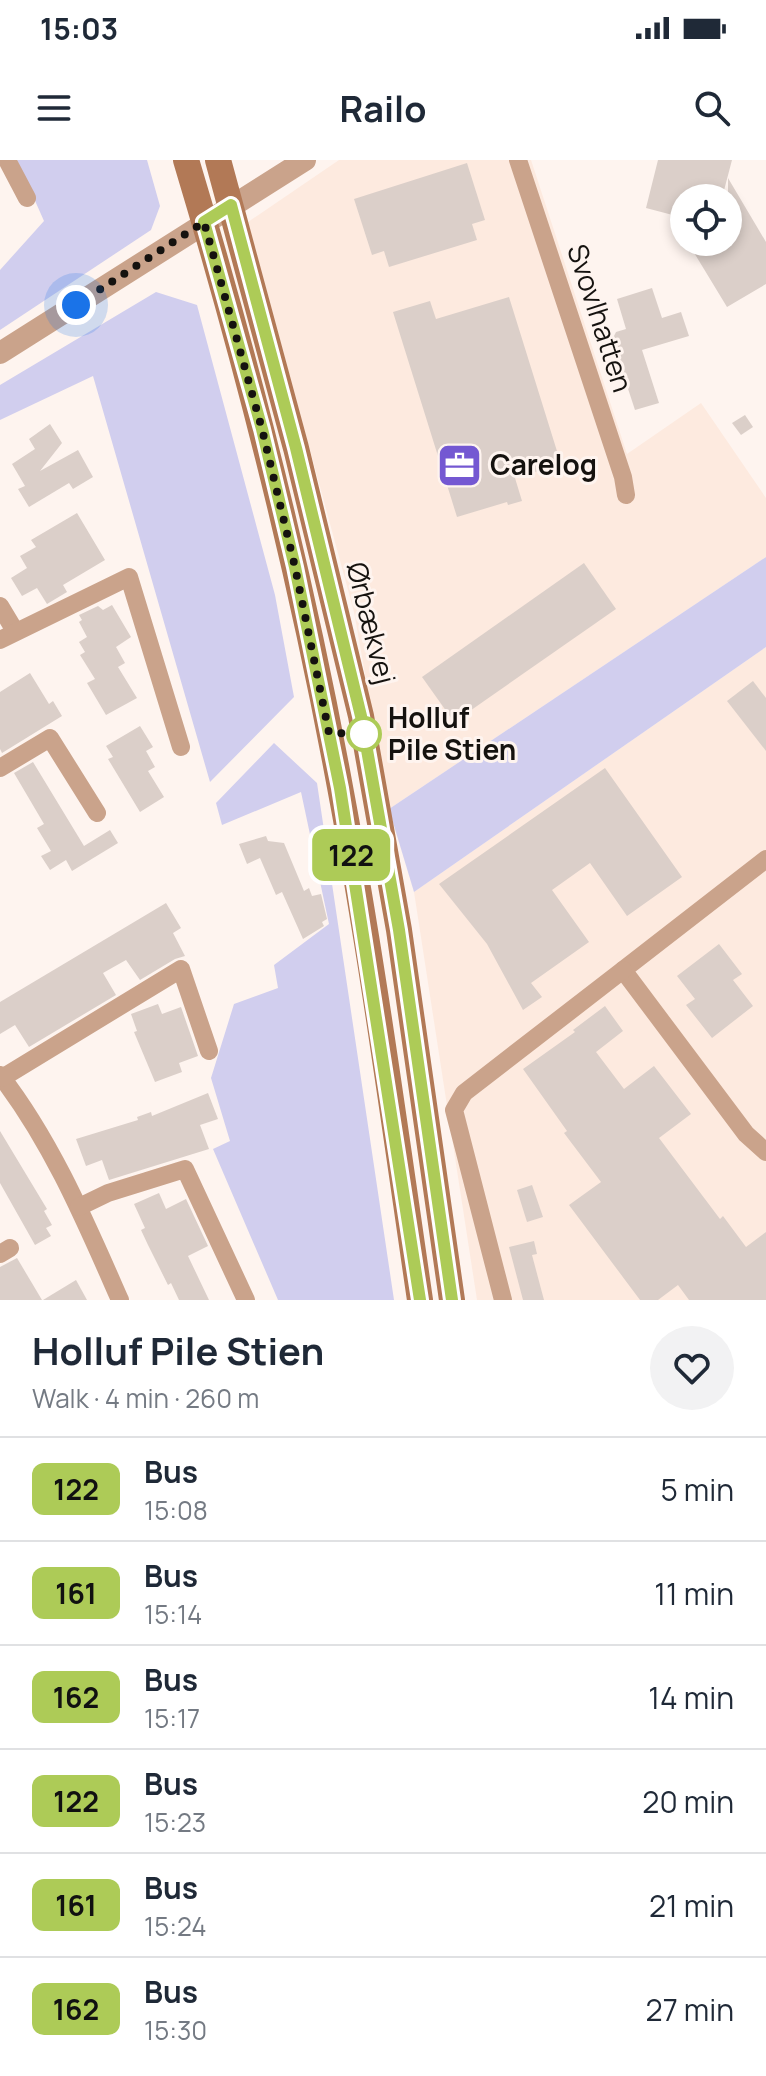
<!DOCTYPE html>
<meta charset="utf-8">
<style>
:root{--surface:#fff;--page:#f2f2f3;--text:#1f2937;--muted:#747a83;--line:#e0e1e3}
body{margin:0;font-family:Manrope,sans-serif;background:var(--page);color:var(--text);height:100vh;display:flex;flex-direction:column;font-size:30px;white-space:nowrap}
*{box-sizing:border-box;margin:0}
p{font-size:26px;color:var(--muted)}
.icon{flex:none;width:44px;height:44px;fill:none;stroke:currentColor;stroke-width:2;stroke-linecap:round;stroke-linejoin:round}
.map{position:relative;height:1140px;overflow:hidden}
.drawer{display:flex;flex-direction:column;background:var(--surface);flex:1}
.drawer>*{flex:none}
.badge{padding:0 16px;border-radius:12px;font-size:28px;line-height:52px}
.fabs{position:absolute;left:670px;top:24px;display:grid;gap:16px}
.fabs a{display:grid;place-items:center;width:72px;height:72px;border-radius:50%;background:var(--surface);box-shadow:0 4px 12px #0003;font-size:40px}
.you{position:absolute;width:40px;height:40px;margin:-20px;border:6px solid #fff;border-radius:50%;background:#1a73e8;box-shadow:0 0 0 12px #1a73e833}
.map>.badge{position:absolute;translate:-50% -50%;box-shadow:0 0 0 4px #fff}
.round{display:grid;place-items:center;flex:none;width:84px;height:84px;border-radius:42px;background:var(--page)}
.headline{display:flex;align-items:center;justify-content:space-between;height:136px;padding:0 32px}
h1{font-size:38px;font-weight:700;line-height:60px}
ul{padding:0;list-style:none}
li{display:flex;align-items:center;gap:24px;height:104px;padding:0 32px;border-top:2px solid var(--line)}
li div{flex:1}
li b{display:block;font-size:30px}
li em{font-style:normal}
li .badge{min-width:88px;font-weight:700;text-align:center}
.status{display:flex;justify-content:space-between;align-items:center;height:56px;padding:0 40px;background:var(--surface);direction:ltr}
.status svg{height:22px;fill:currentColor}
header{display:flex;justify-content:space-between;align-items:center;height:104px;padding:0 32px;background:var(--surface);font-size:36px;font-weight:700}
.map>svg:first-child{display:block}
.built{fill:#fdeadf}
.green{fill:#d1ceee}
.building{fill:#dbcfc9}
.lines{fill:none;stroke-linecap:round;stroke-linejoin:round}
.minor{stroke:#caa38b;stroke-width:18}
.tertiary{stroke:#caa38b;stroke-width:22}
.secondary{stroke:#b27956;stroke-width:26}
.line-casing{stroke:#fff;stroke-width:18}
.line{stroke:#adcb57;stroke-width:12}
.walk{stroke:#15120f;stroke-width:8;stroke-dasharray:0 14.4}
.stop-dot{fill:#fff;stroke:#adcb57;stroke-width:4}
.labels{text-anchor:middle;stroke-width:6;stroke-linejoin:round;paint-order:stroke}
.street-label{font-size:28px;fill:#15120f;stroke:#fef4ef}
.poi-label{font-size:28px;font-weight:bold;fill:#15120f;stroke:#fef4ef;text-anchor:start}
.stop-label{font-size:28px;font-weight:bold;fill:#15120f;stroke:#fef4ef;text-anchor:start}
</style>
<div class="status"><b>15:03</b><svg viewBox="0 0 49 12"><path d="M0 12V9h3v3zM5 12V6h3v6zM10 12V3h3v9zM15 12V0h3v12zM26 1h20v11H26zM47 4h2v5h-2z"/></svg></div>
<header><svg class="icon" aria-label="menu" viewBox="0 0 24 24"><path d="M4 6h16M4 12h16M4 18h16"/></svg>Railo<svg class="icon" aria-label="search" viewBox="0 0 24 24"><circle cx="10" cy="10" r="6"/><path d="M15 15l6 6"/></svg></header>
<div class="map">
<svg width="766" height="1140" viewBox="0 0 766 1140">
<rect width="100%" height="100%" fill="#fef4ef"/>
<g class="built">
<path d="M339 0H531L627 294 701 243 766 338V397L389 649 354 452 248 62Z"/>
<path d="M766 487V1140H477L414 732Z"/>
</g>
<g class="green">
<path d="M17 0H147L160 46 151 70 0 170V110L44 61Z"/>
<path d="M156 132 197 145 275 435 294 537 210 622 93 216 0 260V225Z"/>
<path d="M766 397V487L414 732 389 649Z"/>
<path d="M274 583 317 623 394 1140H278L213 989 230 981 211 918 234 844 278 828 274 805 329 764 301 632 222 665 216 643Z"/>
</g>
<g class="building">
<path d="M658 0H732L722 38H684V58L646 48Z"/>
<path d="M467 3 485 60 472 64 477 80 389 107 384 91 372 95 354 39Z"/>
<path d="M728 18 766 82V124L727 147 693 91 708 82H728Z"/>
<path d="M652 128 662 158 681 152 689 176 642 190 659 243 635 250 612 180 616 172 626 169 617 139Z"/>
<path d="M509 137 561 304 515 318 522 341 508 345 507 342 457 357 393 152 430 141 436 159Z"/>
<path d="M745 255 753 267 741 275 732 263Z"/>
<path d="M50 264 62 283 40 311 78 290 93 317 73 329 69 323 29 347 18 329 25 326 12 304 35 289 29 279Z"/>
<path d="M77 353 105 400 63 425 67 432 47 444 37 428 22 436 11 418 27 408 20 396 36 387 31 380Z"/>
<path d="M584 403 616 449 454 562 422 517Z"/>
<path d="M112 445 131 477 116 487 125 503 118 507 137 538 106 555 87 523 95 519 80 495 85 492 79 482 87 477 79 462 82 460 79 455 98 446 103 450Z"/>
<path d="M30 513 49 544 53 541 62 556 2 593 0 589V532Z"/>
<path d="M753 521 766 538V591L727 541Z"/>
<path d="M140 566 153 587 146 591 155 607 148 611 164 637 140 652 108 599 113 597 106 586Z"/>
<path d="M33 602 84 686 110 670 118 683 72 711 66 700 50 710 41 696 51 691 37 668 44 664 14 613Z"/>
<path d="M605 608 682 717 627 756 590 703 552 730 589 782 531 823 542 837 523 850 487 784 439 724Z"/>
<path d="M266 676 268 681 284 683 304 731 309 728 312 736 321 734 327 759 322 762 324 766 303 779 282 732 276 735 260 698 247 704 239 684Z"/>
<path d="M166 743 181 768 173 773 185 796 175 799 140 820 126 800 103 813 116 835 29 887 15 865 0 874V842Z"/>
<path d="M719 784 742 814 733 820 753 846 712 878 686 845 695 839 677 816Z"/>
<path d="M158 844 162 854 181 847 198 896 179 903 182 912 155 922 134 872 137 871 131 854Z"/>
<path d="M605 846 623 871 596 892 624 929 654 906 691 954 659 978 720 1059 723 1056 746 1087 766 1072V1140H689L678 1125 658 1140H640L569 1045 601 1022 564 973 567 971 523 909 575 872 573 870Z"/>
<path d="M208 933 218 959 200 965 209 989 109 1020 102 1000 86 1006 76 979 138 960 137 957 151 952 152 956Z"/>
<path d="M0 971 47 1049 44 1051 52 1065 46 1068 51 1076 35 1085 0 1023Z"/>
<path d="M532 1025 543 1057 527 1062 517 1030Z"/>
<path d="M159 1033 166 1049 186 1039 208 1086 188 1096 209 1140H179L171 1123 168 1125 148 1085 141 1070 145 1068 134 1044Z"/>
<path d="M534 1081 537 1094 532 1095 544 1140H523L509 1087Z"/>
<path d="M17 1098 42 1140H0V1107Z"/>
<path d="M76 1120 87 1140H43Z"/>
</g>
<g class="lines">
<g class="minor">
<path d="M7 0 27 38"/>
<path d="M518 0 623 317 626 335"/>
<path d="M0 446 15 471"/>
<path d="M0 480 129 417 181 587"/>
<path d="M0 608 50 578 97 653"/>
<path d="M766 699 623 810 746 974 766 992"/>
<path d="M0 915C52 982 86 1063 120 1140"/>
<path d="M2 918 181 809 209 891"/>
<path d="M79 1047 108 1033 185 1009 246 1140"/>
<path d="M0 1094 10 1088"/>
<path d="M503 1140 454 950 464 933 623 810"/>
</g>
<path class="tertiary" d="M0 193 305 0"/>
<g class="secondary">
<path d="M186 0C248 206 301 415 340 627 372 797 395 969 420 1140"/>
<path d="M218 0 296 288 361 556 399 770 452 1140"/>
</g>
</g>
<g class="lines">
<defs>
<path id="line" d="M420 1140 340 628 295 407 262 269 204 62 231 45 296 288 361 556 399 770 452 1140"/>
</defs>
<use href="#line" class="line-casing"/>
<use href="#line" class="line"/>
<path class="walk" d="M76 145 204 62 262 269 295 407 329 573 364 574"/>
</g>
<defs>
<symbol id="office-square" viewBox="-11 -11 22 22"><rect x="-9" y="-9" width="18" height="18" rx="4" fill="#7458d2" stroke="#fef4ef"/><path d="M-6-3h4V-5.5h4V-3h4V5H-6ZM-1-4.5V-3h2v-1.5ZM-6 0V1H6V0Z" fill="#fff"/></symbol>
</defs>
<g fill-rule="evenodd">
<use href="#office-square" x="434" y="280" width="51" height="51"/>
</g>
<circle class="stop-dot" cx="364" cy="574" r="16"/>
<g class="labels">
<g class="street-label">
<text transform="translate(600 158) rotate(72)" y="10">Svovlhatten</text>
<text transform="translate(371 463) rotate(76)" y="10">Ørbækvej</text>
</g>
<g class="poi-label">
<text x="490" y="315">Carelog</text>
</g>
<g class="stop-label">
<text x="388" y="568">Holluf<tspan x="388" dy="32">Pile Stien</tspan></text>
</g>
</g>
</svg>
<div class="fabs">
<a><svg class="icon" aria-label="locate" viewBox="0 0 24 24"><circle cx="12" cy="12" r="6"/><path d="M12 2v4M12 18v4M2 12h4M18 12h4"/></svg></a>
</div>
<div class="you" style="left:76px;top:145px"></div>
<b class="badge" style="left:351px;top:695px;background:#adcb57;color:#111">122</b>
</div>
<section class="drawer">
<div class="headline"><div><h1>Holluf Pile Stien</h1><p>Walk · 4 min · 260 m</p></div><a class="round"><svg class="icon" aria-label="heart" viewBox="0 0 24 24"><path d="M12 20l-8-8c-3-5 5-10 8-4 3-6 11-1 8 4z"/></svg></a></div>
<ul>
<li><span class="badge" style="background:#adcb57;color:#111">122</span><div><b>Bus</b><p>15:08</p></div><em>5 min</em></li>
<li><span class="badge" style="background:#adcb57;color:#111">161</span><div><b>Bus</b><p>15:14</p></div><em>11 min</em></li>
<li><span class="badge" style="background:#adcb57;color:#111">162</span><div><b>Bus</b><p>15:17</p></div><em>14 min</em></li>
<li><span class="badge" style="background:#adcb57;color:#111">122</span><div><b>Bus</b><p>15:23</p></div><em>20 min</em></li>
<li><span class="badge" style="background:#adcb57;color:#111">161</span><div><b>Bus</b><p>15:24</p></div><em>21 min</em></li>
<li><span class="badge" style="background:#adcb57;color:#111">162</span><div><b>Bus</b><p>15:30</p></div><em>27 min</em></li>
</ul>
</section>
